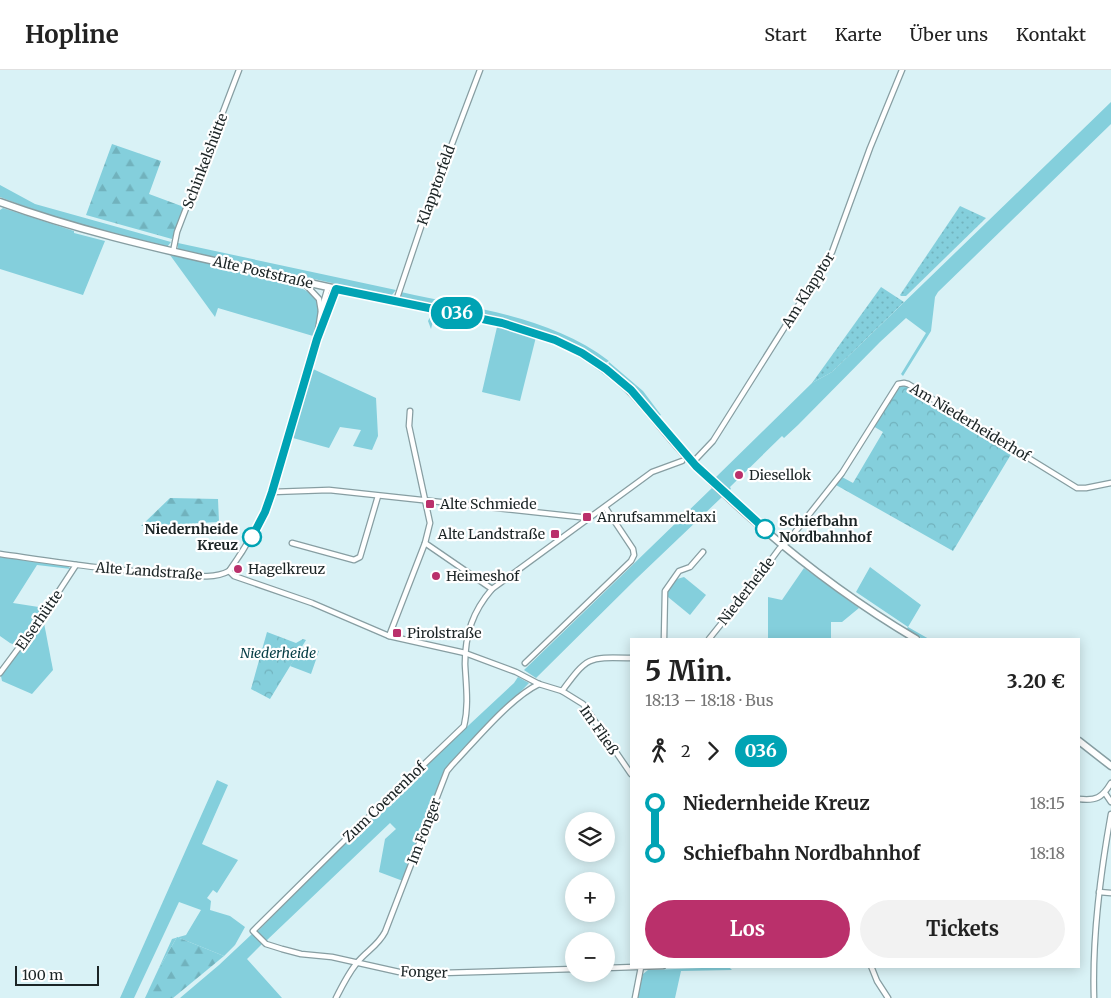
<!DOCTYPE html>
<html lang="de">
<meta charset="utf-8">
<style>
:root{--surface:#fff;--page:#f2f2f2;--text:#222;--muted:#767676;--line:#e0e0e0;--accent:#ba306b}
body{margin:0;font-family:Merriweather,serif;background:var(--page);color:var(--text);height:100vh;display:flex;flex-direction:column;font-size:19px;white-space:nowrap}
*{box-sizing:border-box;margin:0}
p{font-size:16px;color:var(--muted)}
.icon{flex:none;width:28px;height:28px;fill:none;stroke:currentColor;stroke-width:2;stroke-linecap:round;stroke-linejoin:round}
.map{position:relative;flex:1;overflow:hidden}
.side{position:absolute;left:630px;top:568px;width:450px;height:330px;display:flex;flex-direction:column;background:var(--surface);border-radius:0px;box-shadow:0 2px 12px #0003}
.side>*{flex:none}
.badge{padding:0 10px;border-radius:16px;font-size:18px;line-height:32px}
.fabs{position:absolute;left:565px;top:742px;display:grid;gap:10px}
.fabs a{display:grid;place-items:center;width:50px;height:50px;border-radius:50%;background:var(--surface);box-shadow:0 2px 12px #0003;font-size:25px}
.scale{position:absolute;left:15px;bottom:12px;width:84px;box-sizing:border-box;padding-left:5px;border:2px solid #1c2526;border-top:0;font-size:14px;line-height:18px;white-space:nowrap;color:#1c2526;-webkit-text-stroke:4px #fff;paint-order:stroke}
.map>.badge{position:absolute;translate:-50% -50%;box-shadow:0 0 0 2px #fff}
.legs{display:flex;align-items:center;gap:8px;height:55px;padding:0 15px;font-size:16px}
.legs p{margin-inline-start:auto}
.headline{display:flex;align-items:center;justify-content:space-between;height:85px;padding:0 15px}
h1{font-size:28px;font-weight:700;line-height:38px}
.button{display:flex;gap:10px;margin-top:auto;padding:10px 15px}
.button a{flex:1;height:58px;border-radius:30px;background:var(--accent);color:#fff;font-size:20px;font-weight:700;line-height:58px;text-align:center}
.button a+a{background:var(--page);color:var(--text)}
ul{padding:0 15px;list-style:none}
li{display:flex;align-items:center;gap:18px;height:50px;font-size:19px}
li i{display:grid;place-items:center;width:8px;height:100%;margin:0 6px;background:currentColor}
li i::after{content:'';width:12px;height:12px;margin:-6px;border:4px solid;border-radius:50%;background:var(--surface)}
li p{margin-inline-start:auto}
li:first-child i{background:linear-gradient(#0000 50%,currentColor 0)}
li:last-child i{background:linear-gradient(currentColor 50%,#0000 0)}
header{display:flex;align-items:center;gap:30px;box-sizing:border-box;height:70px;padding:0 25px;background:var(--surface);border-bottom:1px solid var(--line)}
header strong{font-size:24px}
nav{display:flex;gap:28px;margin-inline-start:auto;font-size:18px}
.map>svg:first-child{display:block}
.grass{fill:#84cfdc}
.forest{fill:url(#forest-firs)}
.park{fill:url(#park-crowns)}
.garden{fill:url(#garden-dots)}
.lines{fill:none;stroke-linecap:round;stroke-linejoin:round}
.street-casing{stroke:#879ea2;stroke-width:7}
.secondary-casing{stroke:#879ea2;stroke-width:9}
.street{stroke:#fff;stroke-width:4.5}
.secondary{stroke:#fff;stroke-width:6}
.line-1-casing{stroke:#fff;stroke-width:11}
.line-1{stroke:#00a3b4;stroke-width:8}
.poi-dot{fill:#ba306b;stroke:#fff;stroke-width:2}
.stop-1-dot{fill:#fff;stroke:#00a3b4;stroke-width:2.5}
.labels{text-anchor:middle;stroke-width:4.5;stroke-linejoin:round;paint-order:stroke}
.street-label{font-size:14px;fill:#1c2526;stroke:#fff}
.poi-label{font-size:14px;fill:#1c2526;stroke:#fff;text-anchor:start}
.stop-label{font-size:14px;font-weight:bold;fill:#1c2526;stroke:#fff;text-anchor:start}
.park-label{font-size:14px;font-style:italic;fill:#053d45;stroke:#fff}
</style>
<header>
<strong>Hopline</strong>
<nav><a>Start</a><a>Karte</a><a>Über uns</a><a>Kontakt</a></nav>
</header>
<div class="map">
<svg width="1111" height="928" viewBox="0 0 1111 928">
<defs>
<pattern id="forest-firs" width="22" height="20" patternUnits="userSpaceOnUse" patternTransform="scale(1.25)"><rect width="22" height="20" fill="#84cfdc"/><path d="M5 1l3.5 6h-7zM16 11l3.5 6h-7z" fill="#71b2bd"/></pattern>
<pattern id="park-crowns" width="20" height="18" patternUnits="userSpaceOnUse" patternTransform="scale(1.25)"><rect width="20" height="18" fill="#84cfdc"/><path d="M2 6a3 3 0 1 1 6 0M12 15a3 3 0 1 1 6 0" fill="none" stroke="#71b2bd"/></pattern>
<pattern id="garden-dots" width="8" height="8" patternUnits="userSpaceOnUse" patternTransform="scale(1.25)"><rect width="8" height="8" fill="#84cfdc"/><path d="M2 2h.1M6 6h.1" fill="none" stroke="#71b2bd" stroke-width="1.8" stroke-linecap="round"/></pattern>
</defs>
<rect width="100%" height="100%" fill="#d9f2f6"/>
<g class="grass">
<path d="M1111 32V54L938 222 935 227 931 261 903 306 901 304 926 263 906 248 880 272 798 355 784 368 782 366 730 417 731 419 729 420 715 408 812 313 832 302Z"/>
<path d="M0 115 35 134 171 172 167 177C110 164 54 148 0 127Z"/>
<path d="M3 138 74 161V163L105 171 83 225 0 199V140Z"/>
<path d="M178 173 396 220 391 226 178 179Z"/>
<path d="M170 185C196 191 305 209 316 229 322 240 316 255 313 266L218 238 215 247Z"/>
<path d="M401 222C471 238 550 246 609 291L604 294 576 277 546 262 530 257 401 227Z"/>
<path d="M437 242C504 256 572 269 624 318 631 325 638 333 644 341 610 306 582 285 536 267L520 331 482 322 497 257 435 243 431 259 428 251 431 245Z"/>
<path d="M609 292 643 321 661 345 659 346 639 324 608 296Z"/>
<path d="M313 299 376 328 378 366 372 380 353 376 361 360 340 357 329 378 293 368Z"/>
<path d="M712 418 722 427 636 509 536 608 524 600Z"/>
<path d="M0 487 67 496 71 499 37 495 13 533 45 538 18 576 10 573 0 566Z"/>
<path d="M870 497 921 535 908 557 929 569H923L906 560 908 557 856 522Z"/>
<path d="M804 498 859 538 842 552H831V569H768V527L782 530Z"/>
<path d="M684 507 706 525 690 545 668 527 667 520 677 509Z"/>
<path d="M41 552 44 553 53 600 32 624 2 611 1 606Z"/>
<path d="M305 576 319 581 311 604 290 596 300 579 304 580Z"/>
<path d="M518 607 529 613 444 701 403 811 379 802 385 769 396 759 390 753 266 871 257 862 381 737 514 613Z"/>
<path d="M217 710 228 715 202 774 238 790 217 823 213 820 207 828 211 831 210 840 230 846 245 857 235 875 224 886 177 867 158 900 172 869 186 865 201 840 179 832 134 928H120Z"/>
<path d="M252 864 262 874 247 889 282 928H180L219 895Z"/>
<path d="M729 897 732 900 681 901 675 928H637L643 904 648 900Z"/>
</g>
<g class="forest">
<path d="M112 74 161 91 149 124 184 137 172 169 86 145Z"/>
<path d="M170 428 218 429 219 452 141 456Z"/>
<path d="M177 867 224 886 173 928H145L158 900Z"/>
</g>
<g class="park">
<path d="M903 314 1013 381 953 481 836 415 842 407 853 413 883 362 873 356 898 315Z"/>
<path d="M267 562 296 573 303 569 306 570 270 629 251 619Z"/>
</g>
<g class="garden">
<path d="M960 136 986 148 906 226H901L900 225Z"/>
<path d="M881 217 904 232 832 302 812 313Z"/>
</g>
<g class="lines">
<defs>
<g id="street">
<path d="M173 182 177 162 239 0"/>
<path d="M302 213 305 214 319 229 321 241"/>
<path d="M396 231 424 148 480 0"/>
<path d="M318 260 321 241 328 217"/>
<path d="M690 390 696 389 713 371 832 182 870 78 902 0"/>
<path d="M272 422 329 420 589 448"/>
<path d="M292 473 354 490 360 487 378 426"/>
<path d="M425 473 492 519"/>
<path d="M0 484C57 492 114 501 172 504 189 505 213 510 229 501 247 476 261 451 272 422L317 269 336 219"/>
<path d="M229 501 234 506 312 533 389 566 465 583 516 602 539 614 562 621 583 634 631 704"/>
<path d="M389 566 425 473 430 453 409 356 410 341"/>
<path d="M664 569 665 521 679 501 690 497 703 482"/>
<path d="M709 569 754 513 779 479 788 471 842 403 898 314 904 313 908 314 1077 418H1086L1111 413"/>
<path d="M525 593 631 491 634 485 633 479 605 437"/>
<path d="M0 603 44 544 76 495"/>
<path d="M562 621C588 586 588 587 631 588"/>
<path d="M1105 723 1111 732"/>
<path d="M1079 729C1096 731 1102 728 1111 713"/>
<path d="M1099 822 1111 823"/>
<path d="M871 896 877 911 888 928"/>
<path d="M606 898 663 896"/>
<path d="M574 899 408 904 332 887 301 884 282 879 266 874 253 861 348 767 464 656C469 635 466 615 465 594 465 564 473 541 492 519L652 402 682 391"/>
<path d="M336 928C342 916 348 904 356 894 366 881 377 877 385 862L447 701 452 695C475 671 510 628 539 614"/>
<path d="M635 928 641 897"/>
<path d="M1094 928C1092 866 1100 805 1111 744"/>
</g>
<g id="secondary">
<path d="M0 132C74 159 151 177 228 194 274 205 320 216 366 225 437 240 513 247 578 281 633 310 656 357 698 398 762 462 838 523 916 569"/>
<path d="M1079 671 1111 696"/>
</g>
</defs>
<use href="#street" class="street-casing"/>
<use href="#secondary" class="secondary-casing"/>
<use href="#street" class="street"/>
<use href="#secondary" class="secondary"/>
</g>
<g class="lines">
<defs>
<path id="line-1" d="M252 467 265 442 272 422 317 269 336 219 502 253 555 270 582 283 606 299 631 320 696 396 765 459"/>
</defs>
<use href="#line-1" class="line-1-casing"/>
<use href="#line-1" class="line-1"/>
</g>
<g class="poi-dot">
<circle cx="739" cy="405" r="5"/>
<rect x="425" y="429" width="10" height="10" rx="2.5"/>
<rect x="582" y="442" width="10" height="10" rx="2.5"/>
<rect x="550" y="459" width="10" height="10" rx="2.5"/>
<circle cx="238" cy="499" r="5"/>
<circle cx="436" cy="506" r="5"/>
<rect x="392" y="558" width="10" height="10" rx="2.5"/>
</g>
<g class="stop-1-dot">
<circle cx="765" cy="459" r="9"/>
<circle cx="252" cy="467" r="9"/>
</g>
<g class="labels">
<g class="street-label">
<text transform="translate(205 91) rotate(-69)" y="5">Schinkelshütte</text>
<text transform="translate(436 115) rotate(-70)" y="5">Klapptorfeld</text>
<text transform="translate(263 202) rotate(13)" y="5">Alte Poststraße</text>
<text transform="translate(808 220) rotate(-58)" y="5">Am Klapptor</text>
<text transform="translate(970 352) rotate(31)" y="5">Am Niederheiderhof</text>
<text transform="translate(149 501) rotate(4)" y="5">Alte Landstraße</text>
<text transform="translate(746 521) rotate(-52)" y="5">Niederheide</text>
<text transform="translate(39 550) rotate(-55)" y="5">Elserhütte</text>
<text transform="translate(599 660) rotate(55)" y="5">Im Fließ</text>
<text transform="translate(384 732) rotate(-44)" y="5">Zum Coenenhof</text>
<text transform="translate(424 761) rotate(-69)" y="5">Im Fonger</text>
<text transform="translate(424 902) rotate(2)" y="5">Fonger</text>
</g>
<g class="poi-label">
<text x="749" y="410">Diesellok</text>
<text x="440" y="439">Alte Schmiede</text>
<text x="597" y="452">Anrufsammeltaxi</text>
<text x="545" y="469" text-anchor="end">Alte Landstraße</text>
<text x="248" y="504">Hagelkreuz</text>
<text x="446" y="511">Heimeshof</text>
<text x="407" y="568">Pirolstraße</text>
</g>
<g class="stop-label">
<text x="779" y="456">Schiefbahn<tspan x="779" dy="16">Nordbahnhof</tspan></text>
<text x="238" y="464" text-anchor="end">Niedernheide<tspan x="238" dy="16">Kreuz</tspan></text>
</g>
<g class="park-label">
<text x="278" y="588">Niederheide</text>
</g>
</g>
</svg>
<div class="fabs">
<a><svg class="icon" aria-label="layers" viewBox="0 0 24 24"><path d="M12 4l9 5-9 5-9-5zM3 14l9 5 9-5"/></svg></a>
<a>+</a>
<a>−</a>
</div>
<div class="scale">100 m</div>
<b class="badge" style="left:457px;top:243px;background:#00a3b4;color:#fff">036</b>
<section class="side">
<div class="headline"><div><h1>5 Min.</h1><p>18:13 – 18:18 · Bus</p></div><b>3.20 €</b></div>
<div class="legs"><svg class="icon" aria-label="walk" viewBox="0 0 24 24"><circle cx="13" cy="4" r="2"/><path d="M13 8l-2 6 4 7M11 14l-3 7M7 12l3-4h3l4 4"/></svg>2<svg class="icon" aria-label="forward" viewBox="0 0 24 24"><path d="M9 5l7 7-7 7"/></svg><b class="badge" style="background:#00a3b4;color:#fff">036</b></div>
<ul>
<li><i style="color:#00a3b4"></i><b>Niedernheide Kreuz</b><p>18:15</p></li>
<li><i style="color:#00a3b4"></i><b>Schiefbahn Nordbahnhof</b><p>18:18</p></li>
</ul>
<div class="button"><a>Los</a><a>Tickets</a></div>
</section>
</div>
